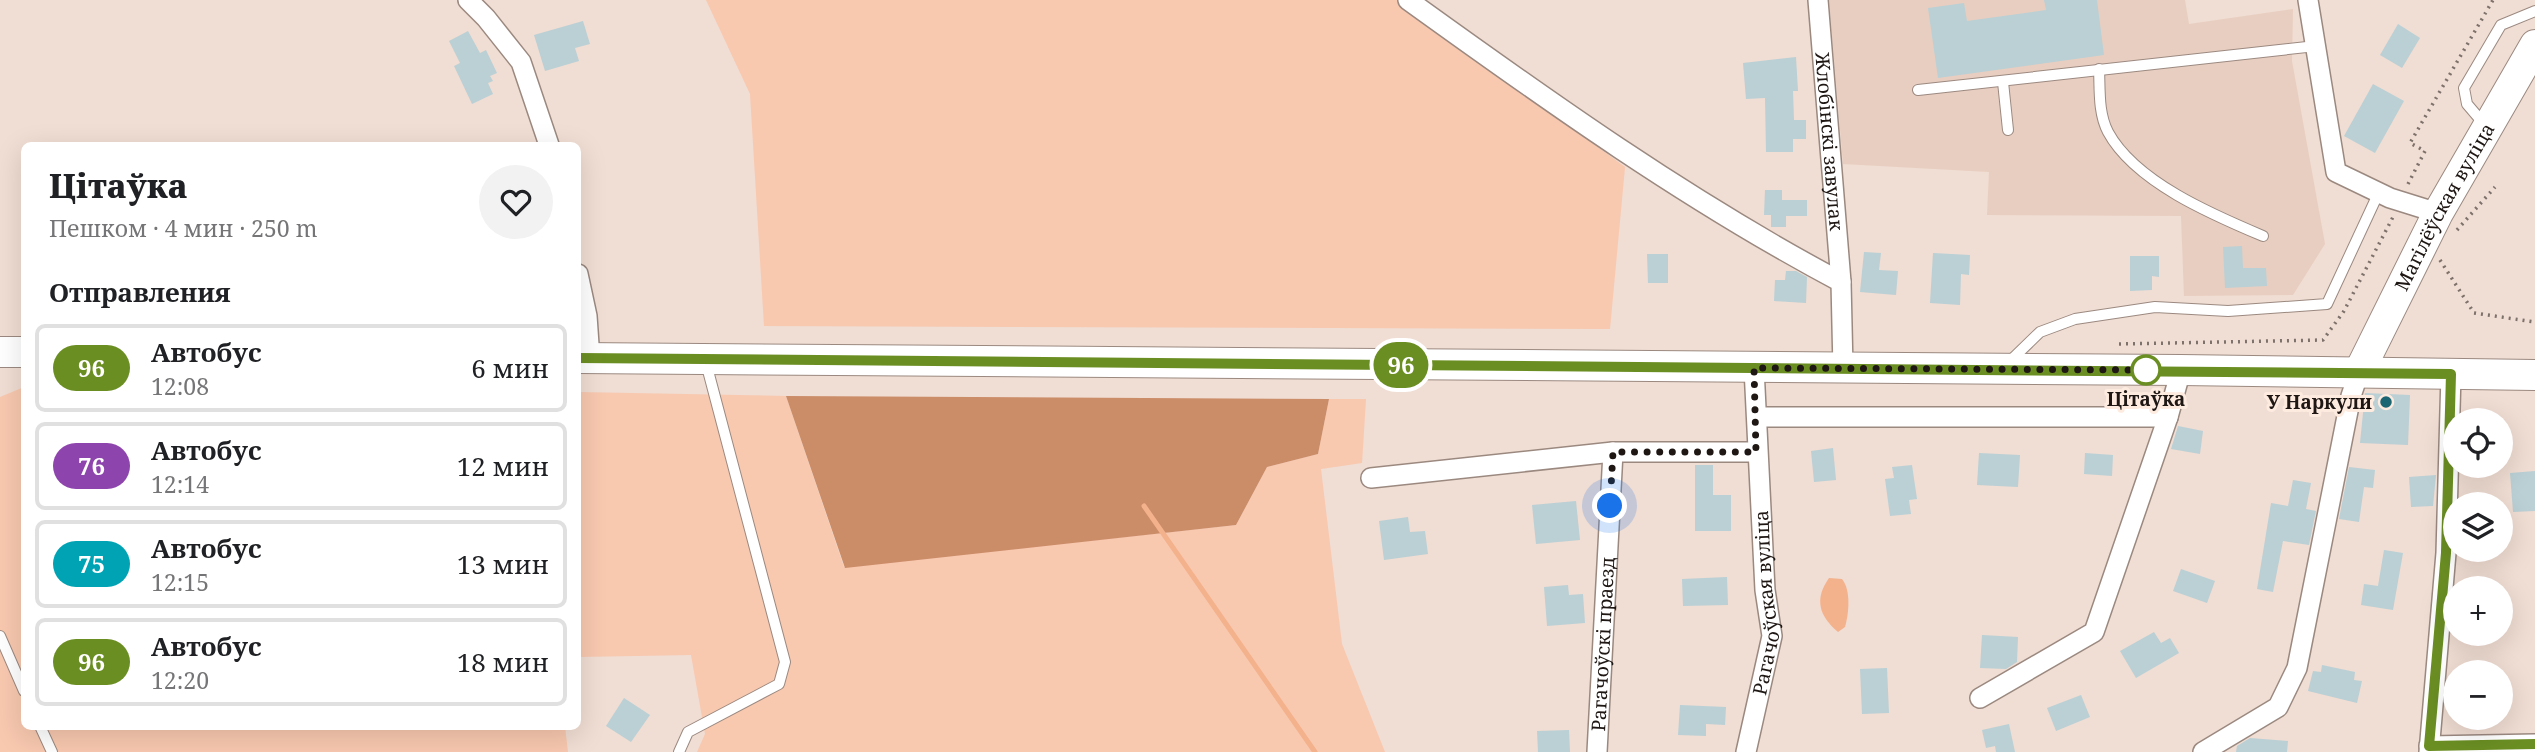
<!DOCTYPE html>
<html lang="ru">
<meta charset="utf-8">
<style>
:root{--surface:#fff;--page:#f2f2f2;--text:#202124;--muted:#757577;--line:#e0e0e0}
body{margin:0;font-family:"Noto Serif",serif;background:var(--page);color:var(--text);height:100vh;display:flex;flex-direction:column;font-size:26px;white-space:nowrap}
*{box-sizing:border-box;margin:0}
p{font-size:23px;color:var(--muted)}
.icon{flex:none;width:38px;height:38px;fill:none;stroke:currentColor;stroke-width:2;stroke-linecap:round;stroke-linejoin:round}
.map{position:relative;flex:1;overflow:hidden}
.drawer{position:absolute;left:21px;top:142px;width:560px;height:588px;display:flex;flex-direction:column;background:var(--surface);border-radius:10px;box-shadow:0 7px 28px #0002}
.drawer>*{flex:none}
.badge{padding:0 14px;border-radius:23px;font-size:24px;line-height:46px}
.tools{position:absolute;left:2443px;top:408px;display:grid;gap:14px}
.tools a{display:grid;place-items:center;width:70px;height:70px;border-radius:50%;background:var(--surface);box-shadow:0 7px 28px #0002;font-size:35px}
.you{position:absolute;width:35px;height:35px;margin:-18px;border:5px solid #fff;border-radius:50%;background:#1a73e8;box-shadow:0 0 0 10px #1a73e833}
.map>.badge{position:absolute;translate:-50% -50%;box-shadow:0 0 0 4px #fff}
h2{padding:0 28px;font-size:26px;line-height:63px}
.round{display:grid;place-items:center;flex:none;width:74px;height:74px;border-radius:37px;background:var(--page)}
.headline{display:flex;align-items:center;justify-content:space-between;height:119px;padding:0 28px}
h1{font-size:33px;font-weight:800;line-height:52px}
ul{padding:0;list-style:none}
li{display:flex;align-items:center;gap:21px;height:88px;margin:0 14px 10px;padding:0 14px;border:4px solid var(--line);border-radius:10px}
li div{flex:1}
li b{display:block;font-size:26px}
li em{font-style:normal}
li .badge{min-width:77px;font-weight:700;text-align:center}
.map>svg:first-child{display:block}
.built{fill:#e8cec0}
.green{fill:#f8c8af}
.forest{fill:#cb8c68}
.water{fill:#f3b18c}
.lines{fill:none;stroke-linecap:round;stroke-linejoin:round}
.stream{stroke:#f3b18c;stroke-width:5}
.building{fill:#bad0d5}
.service-casing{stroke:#9b8980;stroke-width:12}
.minor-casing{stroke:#9b8980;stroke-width:22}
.primary-casing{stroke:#9b8980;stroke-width:32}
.path{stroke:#7d716b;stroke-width:3.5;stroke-dasharray:2 5;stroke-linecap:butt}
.service{stroke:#fff;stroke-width:10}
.minor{stroke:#fff;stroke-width:19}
.primary{stroke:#fff;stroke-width:30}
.line-casing{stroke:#fff;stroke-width:16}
.line{stroke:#6b8e23;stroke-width:10}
.walk{stroke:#1e1714;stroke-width:7;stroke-dasharray:0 12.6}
.stop-dot{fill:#fff;stroke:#6b8e23;stroke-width:3.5}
.poi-dot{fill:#1c6572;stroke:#feebe0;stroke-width:2.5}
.labels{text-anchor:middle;stroke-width:6;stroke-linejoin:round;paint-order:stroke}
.street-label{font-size:19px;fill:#1e1714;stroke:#feebe0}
.stop-label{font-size:19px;font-weight:bold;fill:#1e1714;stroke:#feebe0}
.poi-label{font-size:19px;font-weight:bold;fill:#1e1714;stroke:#feebe0;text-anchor:end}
</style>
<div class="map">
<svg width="2535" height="752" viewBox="0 0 2535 752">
<rect width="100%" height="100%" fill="#f0ddd3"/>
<path class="built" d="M1829 0H2185L2189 24 2293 9 2292 61 2325 244 2293 295 2184 296 2181 216 1987 215 1989 172 1843 164Z"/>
<g class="green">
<path d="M706 0H1399L1625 167 1610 329 764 326 750 94Z"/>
<path d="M24 387V726H565L568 752H0V397Z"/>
<path d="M578 392 786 396 844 567 1236 525 1267 467 1318 454 1329 399H1366L1362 463 1321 469 1342 644 1385 752H697L705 734 691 655 578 657Z"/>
</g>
<path class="forest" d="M786 396 1329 399 1318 454 1267 467 1236 525 845 568Z"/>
<path class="water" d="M1829 578 1842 579C1851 590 1849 613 1845 627L1838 632C1819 616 1814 599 1829 578Z"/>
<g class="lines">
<path class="stream" d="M1144 506 1315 752"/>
</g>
<g class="building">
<path d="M2044 0H2097L2104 55 1938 78 1928 8 1964 3 1967 21 2046 10Z"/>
<path d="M583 21 590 44 575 48 579 61 545 71 534 35Z"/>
<path d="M2398 24 2420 38 2402 68 2380 55Z"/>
<path d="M468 31 480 53 486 50 497 73 490 76 493 81 488 83 493 94 472 104 454 66 460 63 449 41Z"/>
<path d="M1796 57 1798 91H1793L1794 120H1806V139H1793V152H1766L1765 98 1746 99 1743 63Z"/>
<path d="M2373 84 2404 101 2375 153 2344 136Z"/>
<path d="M1765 190H1782V200H1807V216H1786V227H1771V215H1764Z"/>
<path d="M2242 246 2243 268H2266L2267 286 2225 288 2223 247Z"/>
<path d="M1864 252 1881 253 1879 270 1898 271 1896 295 1860 292Z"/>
<path d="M1933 253 1970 255 1969 275 1961 274 1960 305 1930 303Z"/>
<path d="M1647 254H1668V283H1648Z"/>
<path d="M2130 256H2159V277L2152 276V290L2130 291Z"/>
<path d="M1786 271H1796L1807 277 1806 303 1774 301 1775 280H1785Z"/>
<path d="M2365 393 2410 395 2408 445 2360 443Z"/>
<path d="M2178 426 2203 431 2200 454 2171 449Z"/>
<path d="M1833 448 1836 480 1814 482 1811 451Z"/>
<path d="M1979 453 2020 455 2018 487 1977 485Z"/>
<path d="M2085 453 2113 455 2112 476 2084 474Z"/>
<path d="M1695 465H1713V495H1731V531H1695Z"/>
<path d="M1912 465 1917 499 1909 500 1911 514 1890 516 1885 479 1894 478 1892 467Z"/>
<path d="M2349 467 2375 470 2373 488 2364 487 2359 522 2339 519Z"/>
<path d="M2535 471V511L2513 512 2510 473Z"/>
<path d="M2436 475 2433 506 2411 507 2409 477Z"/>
<path d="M2293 480 2311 483 2306 509 2316 511 2309 545 2283 541 2273 592 2257 589 2271 503 2288 506Z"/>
<path d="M1576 501 1580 540 1536 544 1532 505Z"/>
<path d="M1408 517 1410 532 1425 531 1428 554 1384 560 1379 521Z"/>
<path d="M2384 550 2403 553 2393 610 2361 605 2364 584 2378 586Z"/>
<path d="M2181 569 2215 581 2207 603 2173 591Z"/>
<path d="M1727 577 1728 605 1683 606 1682 579Z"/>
<path d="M1568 585 1569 595 1583 594 1585 623 1547 626 1544 587Z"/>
<path d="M2154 632 2161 643 2170 638 2179 653 2136 678 2120 651Z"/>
<path d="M1982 635 2018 637 2017 662 2006 669 1980 668Z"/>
<path d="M2322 665 2355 672 2354 680 2362 681 2357 703 2308 691 2313 671 2321 672Z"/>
<path d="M1887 668 1889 713 1862 714 1860 669Z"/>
<path d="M2081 695 2090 717 2056 731 2047 708Z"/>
<path d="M624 698 650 715 631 742 606 726Z"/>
<path d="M1680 705 1726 707 1725 725 1706 724V736L1678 735Z"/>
<path d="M2009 724 2015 752H1996L1995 746 1986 748 1982 730Z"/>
<path d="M1569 730 1570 752H1538L1537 731Z"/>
<path d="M2250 738 2288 741 2287 752H2236L2237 746Z"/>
</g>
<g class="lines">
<defs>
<g id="service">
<path d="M2099 69C2100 89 2098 113 2108 132 2135 182 2213 215 2263 236"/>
<path d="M2003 82 2008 130"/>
<path d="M1918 90 2316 46"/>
<path d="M2484 124 2467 104 2464 88 2501 25 2535 11"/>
<path d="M2009 362 2040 332 2075 319 2155 307 2228 311 2327 304 2379 192"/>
<path d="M0 636 24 691"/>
<path d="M40 726 52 752"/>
<path d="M679 752 688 732 779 684 785 662 706 363"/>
</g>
<g id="minor">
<path d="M468 0 486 18 521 62 549 145"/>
<path d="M1408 0C1548 101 1688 201 1841 282L1843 369"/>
<path id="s1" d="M1818 0 1841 282"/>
<path d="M2308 0 2336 172 2390 198 2438 213"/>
<path d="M578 274 587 316 590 359"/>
<path d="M1757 417H2168"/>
<path d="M1371 478 1613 452H1756"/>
<path d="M1980 698 2094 632 2168 417 2181 370"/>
<path d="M2429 746 2535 744"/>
<path id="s2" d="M1597 752 1613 452"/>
<path id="s3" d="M1746 752 1772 636 1765 590 1754 368"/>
<path d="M2203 752 2278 707 2297 668 2351 396 2359 372"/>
<path d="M2429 752 2446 553 2451 374"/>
</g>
<g id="primary">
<path d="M0 352H24"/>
<path d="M578 358 2181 370 2535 375"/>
<path id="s4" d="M2359 372 2438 213 2535 45"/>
</g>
</defs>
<use href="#service" class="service-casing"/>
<use href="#minor" class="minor-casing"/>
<use href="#primary" class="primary-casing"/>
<g class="path">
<path d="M2408 184 2425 151 2410 143 2493 0"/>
<path d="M2457 230 2495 187"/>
<path d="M2440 260 2474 313 2535 322"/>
<path d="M2119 344 2323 340 2344 311 2393 217"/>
</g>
<use href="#service" class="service"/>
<use href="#minor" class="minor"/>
<use href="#primary" class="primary"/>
</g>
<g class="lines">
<defs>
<path id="line" d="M578 358 2451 374 2446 553 2429 746 2535 744"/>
</defs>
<use href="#line" class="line-casing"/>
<use href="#line" class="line"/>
<path class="walk" d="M1610 506 1613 452H1756L1754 368 2149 370H2146"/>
</g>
<circle class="stop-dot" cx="2146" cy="370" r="14"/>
<circle class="poi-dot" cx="2386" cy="402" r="7"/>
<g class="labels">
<g class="street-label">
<text dy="7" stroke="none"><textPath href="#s1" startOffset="142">Жлобінскі завулак</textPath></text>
<text dy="7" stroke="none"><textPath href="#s4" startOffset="186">Магілёўская вуліца</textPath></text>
<text dy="7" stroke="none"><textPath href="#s3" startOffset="152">Рагачоўская вуліца</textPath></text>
<text dy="7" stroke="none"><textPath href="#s2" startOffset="108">Рагачоўскі праезд</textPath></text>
</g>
<g class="stop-label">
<text x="2146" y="406">Цітаўка</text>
</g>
<g class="poi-label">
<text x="2372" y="409">У Наркули</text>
</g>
</g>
</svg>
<div class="tools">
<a><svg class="icon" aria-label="locate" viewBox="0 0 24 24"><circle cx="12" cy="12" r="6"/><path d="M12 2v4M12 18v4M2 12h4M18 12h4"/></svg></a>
<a><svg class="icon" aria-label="layers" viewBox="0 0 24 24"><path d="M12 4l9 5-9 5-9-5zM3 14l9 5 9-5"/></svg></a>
<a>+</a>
<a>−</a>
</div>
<div class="you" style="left:1610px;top:506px"></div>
<b class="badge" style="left:1401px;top:365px;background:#6b8e23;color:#fff">96</b>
<section class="drawer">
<div class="headline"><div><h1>Цітаўка</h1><p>Пешком · 4 мин · 250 m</p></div><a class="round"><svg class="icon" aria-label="heart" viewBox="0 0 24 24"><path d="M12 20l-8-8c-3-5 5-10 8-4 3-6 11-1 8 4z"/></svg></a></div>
<h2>Отправления</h2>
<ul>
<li><span class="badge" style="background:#6b8e23;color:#fff">96</span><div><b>Автобус</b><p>12:08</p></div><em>6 мин</em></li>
<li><span class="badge" style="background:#8e44ad;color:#fff">76</span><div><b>Автобус</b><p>12:14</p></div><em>12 мин</em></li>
<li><span class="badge" style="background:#00a3b4;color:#fff">75</span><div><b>Автобус</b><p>12:15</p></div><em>13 мин</em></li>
<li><span class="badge" style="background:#6b8e23;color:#fff">96</span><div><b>Автобус</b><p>12:20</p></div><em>18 мин</em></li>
</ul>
</section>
</div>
